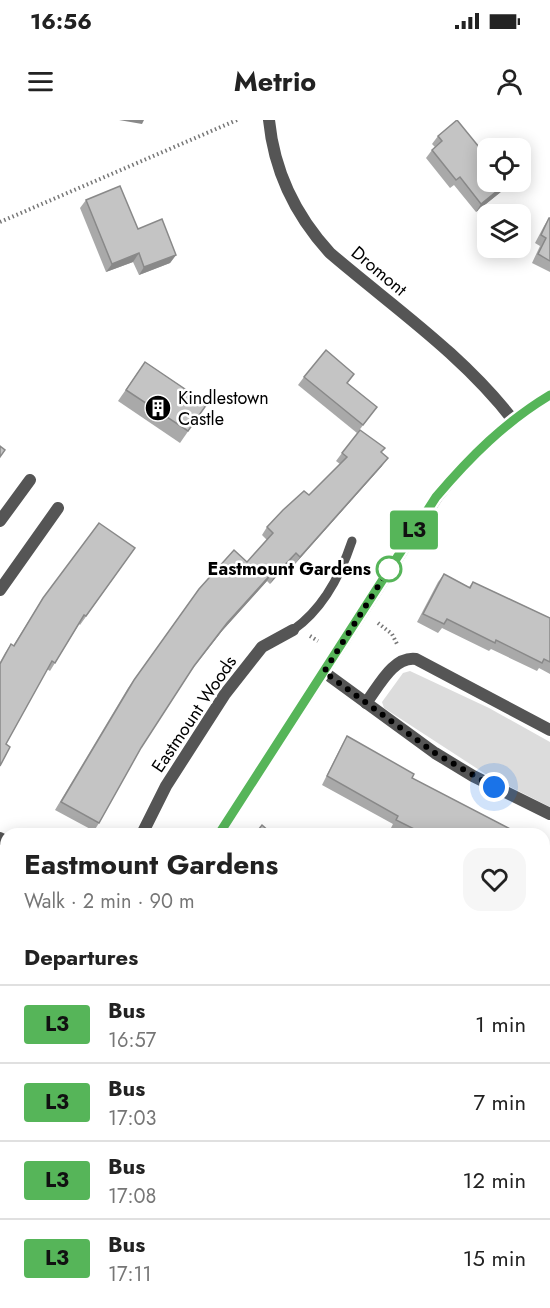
<!DOCTYPE html>
<meta charset="utf-8">
<style>
:root{--surface:#fff;--page:#f6f6f6;--text:#222;--muted:#767676;--line:#e0e0e0}
body{margin:0;font-family:Jost,sans-serif;background:var(--page);color:var(--text);height:100vh;display:flex;flex-direction:column;font-size:22px;white-space:nowrap}
*{box-sizing:border-box;margin:0}
p{font-size:20px;color:var(--muted)}
.icon{flex:none;width:33px;height:33px;fill:none;stroke:currentColor;stroke-width:2;stroke-linecap:round;stroke-linejoin:round}
.map{position:relative;flex:1;overflow:hidden}
.sheet{position:absolute;left:0px;top:708px;width:550px;height:480px;display:flex;flex-direction:column;background:var(--surface);border-radius:18px 18px 0 0;box-shadow:0 3px 15px #0003}
.sheet>*{flex:none}
.badge{padding:0 12px;border-radius:4px;font-size:21px;line-height:39px}
.fabs{position:absolute;left:477px;top:18px;display:grid;gap:12px}
.fabs a{display:grid;place-items:center;width:54px;height:54px;border-radius:12px;background:var(--surface);box-shadow:0 3px 15px #0003;font-size:30px}
.you{position:absolute;width:30px;height:30px;margin:-15px;border:4px solid #fff;border-radius:50%;background:#1a73e8;box-shadow:0 0 0 9px #1a73e833}
.map>.badge{position:absolute;translate:-50% -50%;box-shadow:0 0 0 3px #fff}
h2{padding:0 24px;font-size:22px;line-height:54px}
.round{display:grid;place-items:center;flex:none;width:63px;height:63px;border-radius:18px;background:var(--page)}
.headline{display:flex;align-items:center;justify-content:space-between;height:102px;padding:0 24px}
h1{font-size:28px;font-weight:700;line-height:45px}
ul{padding:0;list-style:none}
li{display:flex;align-items:center;gap:18px;height:78px;padding:0 24px;border-top:2px solid var(--line)}
li div{flex:1}
li b{display:block;font-size:22px}
li em{font-style:normal}
li .badge{min-width:66px;font-weight:700;text-align:center}
.status{display:flex;justify-content:space-between;align-items:center;height:42px;padding:0 30px;background:var(--surface);direction:ltr}
.status svg{height:16px;fill:currentColor}
header{display:flex;justify-content:space-between;align-items:center;height:78px;padding:0 24px;background:var(--surface);font-size:27px;font-weight:700}
.map>svg:first-child{display:block}
.green{fill:#dcdcdc}
.lines{fill:none;stroke-linecap:round;stroke-linejoin:round}
.path{stroke:#777;stroke-width:4;stroke-dasharray:1.5 3;stroke-linecap:butt}
.service{stroke:#555;stroke-width:9}
.minor{stroke:#555;stroke-width:12}
.tertiary{stroke:#555;stroke-width:12}
.wall{fill:#a9a9a9}
.shaded-wall{fill:#898989}
.building{fill:#c4c4c4;stroke:#898989;stroke-width:1.5}
.line-casing{stroke:#fff;stroke-width:14}
.line{stroke:#56b559;stroke-width:9}
.walk{stroke:#000;stroke-width:6;stroke-dasharray:0 10.8}
.stop-dot{fill:#fff;stroke:#56b559;stroke-width:3}
.labels{text-anchor:middle;stroke-width:5;stroke-linejoin:round;paint-order:stroke}
.street-label{font-size:18px;fill:#000;stroke:#fff}
.poi-label{font-size:18px;fill:#000;stroke:#fff;text-anchor:start}
.stop-label{font-size:18px;font-weight:bold;fill:#000;stroke:#fff;text-anchor:end}
</style>
<div class="status"><b>16:56</b><svg viewBox="0 0 49 12"><path d="M0 12V9h3v3zM5 12V6h3v6zM10 12V3h3v9zM15 12V0h3v12zM26 1h20v11H26zM47 4h2v5h-2z"/></svg></div>
<header><svg class="icon" aria-label="menu" viewBox="0 0 24 24"><path d="M4 6h16M4 12h16M4 18h16"/></svg>Metrio<svg class="icon" aria-label="person" viewBox="0 0 24 24"><circle cx="12" cy="8" r="4"/><path d="M4 21q1-7 8-7t8 7"/></svg></header>
<div class="map">
<svg width="550" height="1188" viewBox="0 0 550 1188">
<rect width="100%" height="100%" fill="#fff"/>
<path class="green" d="M410 551 489 588 550 622V687L487 655 384 588 382 582 403 553Z"/>
<g class="lines">
<g class="path">
<path d="M0 102 237 0"/>
<path d="M378 503 392 514 398 526"/>
<path d="M310 516 318 521"/>
<path d="M544 1059 550 1058"/>
</g>
<g class="service">
<path d="M293 510C323 489 341 454 352 421"/>
<path d="M0 878 6 880"/>
</g>
<g class="minor">
<path d="M269 0C274 51 296 96 330 133 393 187 462 234 513 300"/>
<path d="M0 401 30 360"/>
<path d="M0 470 58 388"/>
<path d="M324 552 435 633 473 656 550 694"/>
<path d="M366 583C379 566 393 536 416 539L550 610"/>
<path d="M142 714 166 666 225 574 262 527 293 510"/>
<path d="M0 718 6 721"/>
<path d="M544 864 550 859"/>
<path d="M544 999 550 988"/>
</g>
<g class="tertiary">
<path d="M219 714 437 377C469 337 505 302 550 275"/>
<path d="M0 992 6 986"/>
</g>
</g>
<g class="wall">
<path d="M438 16 502 71 476 92 454 65 450 68 426 38 432 30 435 27 432 24Z"/>
<path d="M86 80 138 109 176 135 170 143 139 155 133 142 106 152 80 88Z"/>
<path d="M549 98H550V152L532 143 540 126 535 123 544 106Z"/>
<path d="M145 242 207 284 180 323 118 281Z"/>
<path d="M304 257 347 264 371 295 357 313 298 265Z"/>
<path d="M342 333H382V346L294 445 290 441 270 464 267 461 222 511 191 551 141 628 99 703 94 711 55 690 128 568 199 469 247 442 267 420 262 415 267 407 309 375 340 344 336 341Z"/>
<path d="M135 428 80 505 79 504 50 551 47 549 6 624 0 646V542L5 533 11 524 13 526 43 478Z"/>
<path d="M444 454 469 467 473 462 550 498V554L539 548 537 551 491 529 489 531 442 508 438 513 417 502 438 462Z"/>
<path d="M347 616 412 658 520 714H402L391 708 393 704 322 665 342 625Z"/>
<path d="M544 727 550 739V800L544 798Z"/>
<path d="M0 1106 6 1111V1181L0 1177Z"/>
<path d="M7 1182H40L35 1188H14Z"/>
</g>
<g class="shaded-wall">
<path d="M119 0H144L142 4Z"/>
<path d="M508 62 502 71 476 92 481 84Z"/>
<path d="M139 133 133 142 106 152 112 144Z"/>
<path d="M176 135 170 143 139 155 144 147Z"/>
<path d="M388 338 382 346 294 445 300 437Z"/>
<path d="M296 433 290 441 270 464 275 455Z"/>
<path d="M272 453 267 461 222 511 188 554 227 503Z"/>
<path d="M0 814 6 816V826L0 824Z"/>
</g>
<g class="building">
<path d="M457 0 488 38V62H508L481 84 460 57 456 60 432 30 442 21 438 16Z"/>
<path d="M120 66 138 109 162 99 176 135 144 147 139 133 112 144 86 80Z"/>
<path d="M549 98H550V141L538 134 546 118 541 115Z"/>
<path d="M326 230 354 254 347 263 377 287 363 305 304 257Z"/>
<path d="M145 242 207 284 188 311 126 270Z"/>
<path d="M360 310 385 328 381 332 388 338 300 437 296 433 275 455 272 453 227 503 194 546 141 628 99 703 61 682 134 560 199 469 234 430 247 442 273 413 267 407 283 390 304 371 309 375 347 337 342 333Z"/>
<path d="M0 326 5 330 0 337Z"/>
<path d="M99 403 135 428 86 496 84 495 55 543 52 541 6 624 10 627 0 646V544L11 524 14 526 43 478Z"/>
<path d="M444 454 470 468 473 462 550 498V542L544 539 542 543 496 520 495 523 447 499 444 504 423 494Z"/>
<path d="M347 616 414 654 412 658 520 714H424L396 700 398 696 327 656Z"/>
<path d="M262 705 272 714H255Z"/>
<path d="M544 727 550 729V789L544 787V782L547 778 544 777Z"/>
<path d="M0 765 6 768V816L0 814Z"/>
<path d="M0 1106 6 1111V1169L0 1164Z"/>
<path d="M23 1182H39L36 1187 34 1185 31 1188Z"/>
</g>
<g class="lines">
<defs>
<path id="line" d="M219 714 436 377C470 337 505 302 550 275"/>
</defs>
<use href="#line" class="line-casing"/>
<use href="#line" class="line"/>
<path class="walk" d="M389 449 324 552 435 633 494 667"/>
</g>
<defs>
<symbol id="building-disc" viewBox="-11 -11 22 22"><circle r="9.5" fill="#000" stroke="#fff"/><path d="M-4-6H4V6H1V3H-1V6H-4ZM-2.5-4.3h1.7v1.8h-1.7ZM.8-4.3h1.7v1.8H.8ZM-2.5-1h1.7V.8h-1.7ZM.8-1h1.7V.8H.8Z" fill="#fff"/></symbol>
</defs>
<g fill-rule="evenodd">
<use href="#building-disc" x="143" y="273" width="30" height="30"/>
</g>
<circle class="stop-dot" cx="389" cy="449" r="12"/>
<g class="labels">
<g class="street-label">
<text transform="translate(379 151) rotate(40)" y="6">Dromont</text>
<text transform="translate(194 594) rotate(-56)" y="6">Eastmount Woods</text>
</g>
<g class="poi-label">
<text x="178" y="284">Kindlestown<tspan x="178" dy="21">Castle</tspan></text>
</g>
<g class="stop-label">
<text x="371" y="455">Eastmount Gardens</text>
</g>
</g>
</svg>
<div class="fabs">
<a><svg class="icon" aria-label="locate" viewBox="0 0 24 24"><circle cx="12" cy="12" r="6"/><path d="M12 2v4M12 18v4M2 12h4M18 12h4"/></svg></a>
<a><svg class="icon" aria-label="layers" viewBox="0 0 24 24"><path d="M12 4l9 5-9 5-9-5zM3 14l9 5 9-5"/></svg></a>
</div>
<div class="you" style="left:494px;top:667px"></div>
<b class="badge" style="left:414px;top:410px;background:#56b559;color:#111">L3</b>
<section class="sheet">
<div class="headline"><div><h1>Eastmount Gardens</h1><p>Walk · 2 min · 90 m</p></div><a class="round"><svg class="icon" aria-label="heart" viewBox="0 0 24 24"><path d="M12 20l-8-8c-3-5 5-10 8-4 3-6 11-1 8 4z"/></svg></a></div>
<h2>Departures</h2>
<ul>
<li><span class="badge" style="background:#56b559;color:#111">L3</span><div><b>Bus</b><p>16:57</p></div><em>1 min</em></li>
<li><span class="badge" style="background:#56b559;color:#111">L3</span><div><b>Bus</b><p>17:03</p></div><em>7 min</em></li>
<li><span class="badge" style="background:#56b559;color:#111">L3</span><div><b>Bus</b><p>17:08</p></div><em>12 min</em></li>
<li><span class="badge" style="background:#56b559;color:#111">L3</span><div><b>Bus</b><p>17:11</p></div><em>15 min</em></li>
</ul>
</section>
</div>
